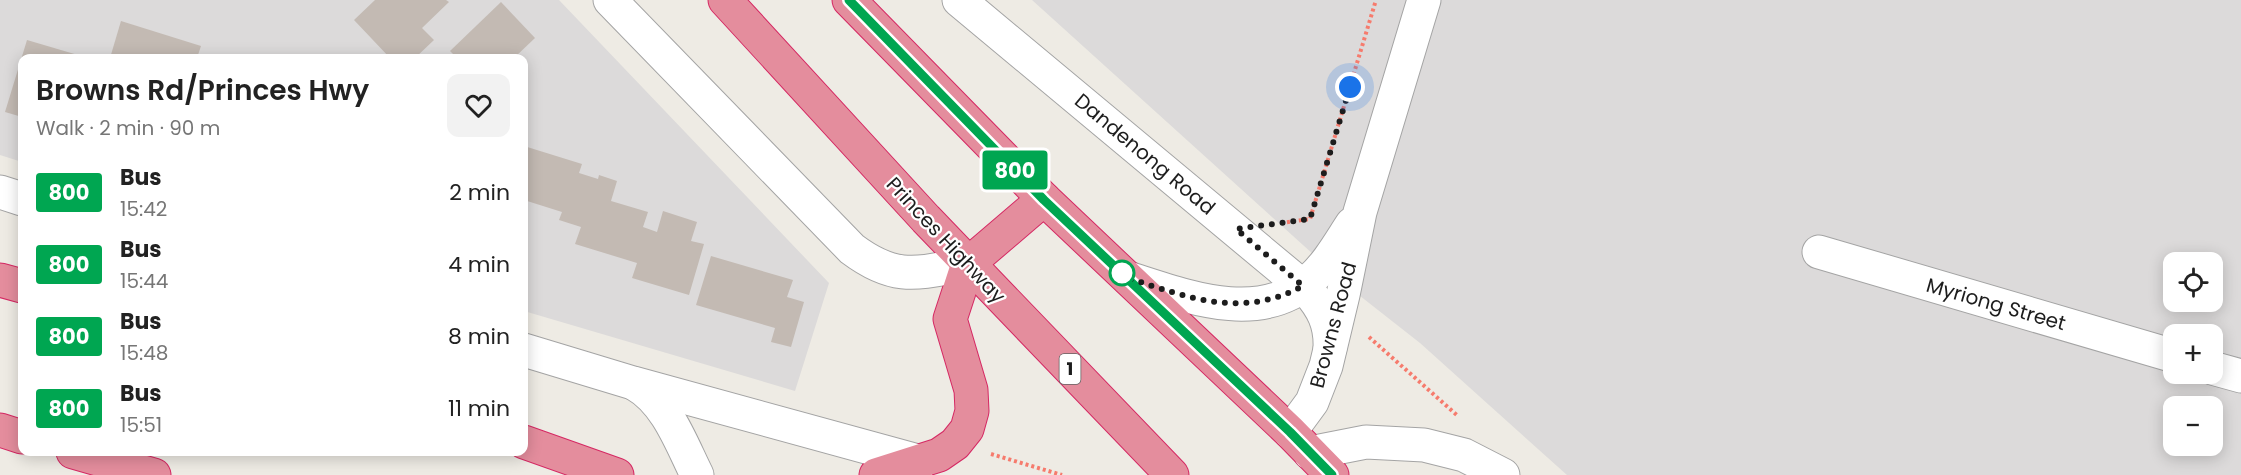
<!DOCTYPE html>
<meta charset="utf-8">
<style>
:root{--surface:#fff;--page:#f2f2f2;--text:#222;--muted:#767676}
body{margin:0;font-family:Poppins,sans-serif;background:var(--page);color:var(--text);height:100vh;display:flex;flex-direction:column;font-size:22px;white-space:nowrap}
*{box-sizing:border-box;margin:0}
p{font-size:20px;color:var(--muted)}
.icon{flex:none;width:33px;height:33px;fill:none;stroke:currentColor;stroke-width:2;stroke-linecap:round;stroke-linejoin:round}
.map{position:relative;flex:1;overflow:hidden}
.details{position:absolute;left:18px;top:54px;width:510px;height:402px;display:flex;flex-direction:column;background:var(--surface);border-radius:12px;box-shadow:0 3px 15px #0003}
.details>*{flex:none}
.badge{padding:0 12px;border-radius:4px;font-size:21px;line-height:39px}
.buttons{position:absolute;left:2163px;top:252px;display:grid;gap:12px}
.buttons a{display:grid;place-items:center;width:60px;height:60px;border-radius:12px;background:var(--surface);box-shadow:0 3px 15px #0003;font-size:30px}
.you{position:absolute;width:30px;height:30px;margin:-15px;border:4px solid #fff;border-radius:50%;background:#1a73e8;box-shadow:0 0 0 9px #1a73e833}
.map>.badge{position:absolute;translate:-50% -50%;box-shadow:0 0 0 3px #fff}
.round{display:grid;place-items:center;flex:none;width:63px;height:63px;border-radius:12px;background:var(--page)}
.headline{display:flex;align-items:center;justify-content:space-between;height:102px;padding:0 18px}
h1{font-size:28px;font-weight:600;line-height:45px}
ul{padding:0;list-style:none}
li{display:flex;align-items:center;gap:18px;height:72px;padding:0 18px}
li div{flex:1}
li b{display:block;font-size:22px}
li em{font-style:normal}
li .badge{min-width:66px;font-weight:700;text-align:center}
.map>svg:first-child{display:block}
.residential{fill:#dcdada;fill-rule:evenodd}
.building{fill:#c3bab3}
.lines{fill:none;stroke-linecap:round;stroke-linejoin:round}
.minor-casing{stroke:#a4a4a4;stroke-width:35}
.highway-casing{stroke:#d52863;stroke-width:35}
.path{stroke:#f67b6d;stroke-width:4;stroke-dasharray:3 3;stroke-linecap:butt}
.minor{stroke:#fff;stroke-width:33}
.highway{stroke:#e48d9d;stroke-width:33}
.line-casing{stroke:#fff;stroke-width:14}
.line{stroke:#00a651;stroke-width:9}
.walk{stroke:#1d1d1d;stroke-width:6;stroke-dasharray:0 10.8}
.stop-dot{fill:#fff;stroke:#00a651;stroke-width:3}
.labels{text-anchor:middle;stroke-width:4.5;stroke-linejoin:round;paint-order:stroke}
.shield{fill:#fff;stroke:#616161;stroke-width:1.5}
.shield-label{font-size:18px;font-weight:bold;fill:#1d1d1d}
.street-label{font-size:20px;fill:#1d1d1d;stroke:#fff}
</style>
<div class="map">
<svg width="2241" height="475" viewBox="0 0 2241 475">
<rect width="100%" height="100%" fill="#eeebe4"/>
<g class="residential">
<path d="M0 0H559L829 283 795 391 524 311V58H22V162L0 155Z"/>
<path d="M1032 0H2241V475H1567L1420 343 1355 292ZM2174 262H2212V302H2174ZM2174 334H2212V374H2174ZM2174 406H2212V446H2174Z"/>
</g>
<g class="building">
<path d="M375 0H446L449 2 422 28 434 40 415 58H390L354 20Z"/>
<path d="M501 2 535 38 514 58H457L450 51Z"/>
<path d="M121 21 201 46 197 58H110Z"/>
<path d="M27 40 88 58H22V117L5 112Z"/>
<path d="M524 146 582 164 579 173 598 179 599 175 617 181 611 201 648 212 643 227 657 232 663 211 697 222 691 241 704 244 689 295 632 278 637 263 575 244 581 227 559 220 562 212 524 200Z"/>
<path d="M711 256 793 280 787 297 804 302 791 347 771 342 775 328 696 305Z"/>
</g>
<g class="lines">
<defs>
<g id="minor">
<path d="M610 0 852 249C896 282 918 273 968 264"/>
<path d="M959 0 1307 290C1323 308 1331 324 1330 348"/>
<path d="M0 192 22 199"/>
<path d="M1819 252 2174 356"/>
<path d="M1128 278C1185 296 1260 326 1311 279 1328 264 1340 242 1352 224"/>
<path d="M524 350 633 383 921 462"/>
<path d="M2212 368 2241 376"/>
<path d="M635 384C667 402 681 443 697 475"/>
<path d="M1290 432 1312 402 1326 366 1343 295 1360 212 1424 0"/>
<path d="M1310 453 1366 442 1424 445 1464 455 1503 475"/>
</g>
<g id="highway">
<path d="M725 0 926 219 1172 475"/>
<path d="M849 0 1044 199 1290 432 1332 475"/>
<path d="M0 280 22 286"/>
<path d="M0 430 22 437"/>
<path d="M524 442 617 475"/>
<path d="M73 452 154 475"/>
<path d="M876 475 939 455 955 444 967 429 972 411 971 390 950 319 968 264 1044 199"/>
</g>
</defs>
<use href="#minor" class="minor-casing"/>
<use href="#highway" class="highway-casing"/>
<g class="path">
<path d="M1281 223 1310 219 1376 0"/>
<path d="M1369 337 1458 416"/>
<path d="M991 454 1062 475"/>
</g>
<use href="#minor" class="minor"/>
<use href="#highway" class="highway"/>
</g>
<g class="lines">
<defs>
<path id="line" d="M849 0 1044 200 1290 432 1332 475"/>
</defs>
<use href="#line" class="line-casing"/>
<use href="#line" class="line"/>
<path class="walk" d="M1122 273 1128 278C1190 298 1241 319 1303 286L1236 229 1310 219 1350 87"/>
</g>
<circle class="stop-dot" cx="1122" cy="273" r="12"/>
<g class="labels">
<rect class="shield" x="1059.5" y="354" width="21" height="30" rx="4.5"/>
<g class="shield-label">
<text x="1070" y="375">1</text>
</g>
<g class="street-label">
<text transform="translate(1145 154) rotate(40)" y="7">Dandenong Road</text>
<text transform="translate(946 240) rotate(47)" y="7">Princes Highway</text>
<text transform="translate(1996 304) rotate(16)" y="7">Myriong Street</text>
<text transform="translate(1333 325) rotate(-75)" y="7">Browns Road</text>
</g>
</g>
</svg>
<div class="buttons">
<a><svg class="icon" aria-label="locate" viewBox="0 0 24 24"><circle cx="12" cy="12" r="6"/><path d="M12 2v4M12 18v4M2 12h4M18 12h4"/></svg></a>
<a>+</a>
<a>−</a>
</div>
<div class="you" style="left:1350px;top:87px"></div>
<b class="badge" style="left:1015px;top:170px;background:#00a651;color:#fff">800</b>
<section class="details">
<div class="headline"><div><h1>Browns Rd/Princes Hwy</h1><p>Walk · 2 min · 90 m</p></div><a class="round"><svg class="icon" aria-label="heart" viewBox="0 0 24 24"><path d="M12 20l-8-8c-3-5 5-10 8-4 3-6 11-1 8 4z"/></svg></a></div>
<ul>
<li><span class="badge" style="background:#00a651;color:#fff">800</span><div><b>Bus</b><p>15:42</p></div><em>2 min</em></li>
<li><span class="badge" style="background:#00a651;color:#fff">800</span><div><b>Bus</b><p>15:44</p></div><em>4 min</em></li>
<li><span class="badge" style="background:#00a651;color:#fff">800</span><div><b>Bus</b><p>15:48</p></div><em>8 min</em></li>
<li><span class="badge" style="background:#00a651;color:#fff">800</span><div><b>Bus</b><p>15:51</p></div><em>11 min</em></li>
</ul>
</section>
</div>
